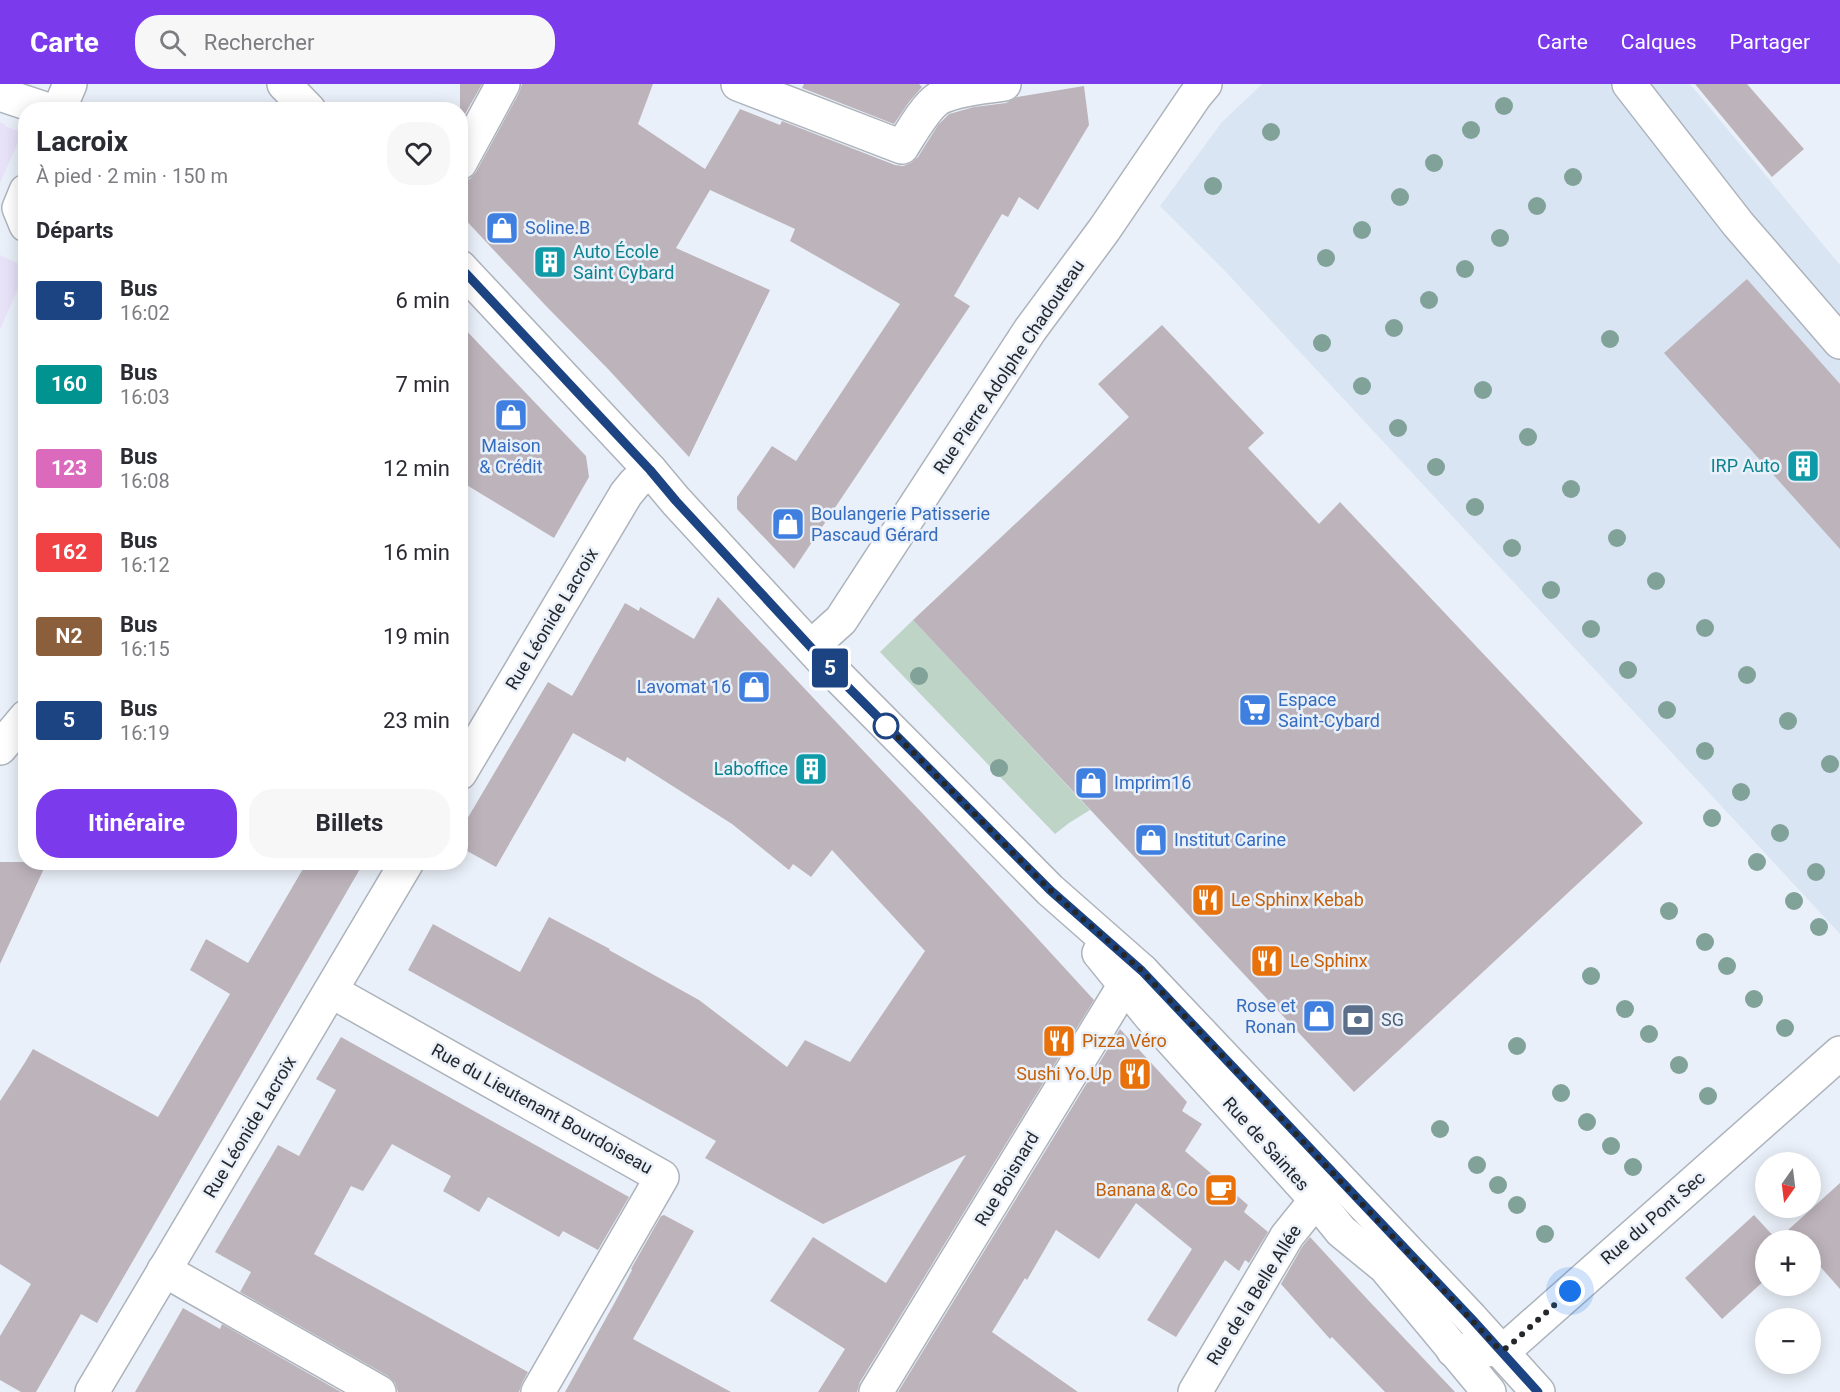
<!DOCTYPE html>
<html lang="fr">
<meta charset="utf-8">
<style>
:root{--surface:#fff;--page:#f7f7f7;--text:#2b2b33;--muted:#7c7c81;--accent:#7c3aed}
body{margin:0;font-family:Roboto,sans-serif;background:var(--page);color:var(--text);height:100vh;display:flex;flex-direction:column;font-size:22px;white-space:nowrap}
*{box-sizing:border-box;margin:0}
p{font-size:20px;color:var(--muted)}
.icon{flex:none;width:33px;height:33px;fill:none;stroke:currentColor;stroke-width:2;stroke-linecap:round;stroke-linejoin:round}
.map{position:relative;flex:1;overflow:hidden}
.details{position:absolute;left:18px;top:18px;width:450px;height:768px;display:flex;flex-direction:column;background:var(--surface);border-radius:24px;box-shadow:0 3px 15px #0003}
.details>*{flex:none}
.badge{padding:0 12px;border-radius:4px;font-size:21px;line-height:39px}
.needle{width:39px;rotate:194deg}
.tools{position:absolute;left:1755px;top:1068px;display:grid;gap:12px}
.tools a{display:grid;place-items:center;width:66px;height:66px;border-radius:50%;background:var(--surface);box-shadow:0 3px 15px #0003;font-size:30px}
.you{position:absolute;width:30px;height:30px;margin:-15px;border:4px solid #fff;border-radius:50%;background:#1a73e8;box-shadow:0 0 0 9px #1a73e833}
.map>.badge{position:absolute;translate:-50% -50%;box-shadow:0 0 0 3px #fff}
h2{padding:0 18px;font-size:22px;line-height:54px}
.round{display:grid;place-items:center;flex:none;width:63px;height:63px;border-radius:24px;background:var(--page)}
.headline{display:flex;align-items:center;justify-content:space-between;height:102px;padding:0 18px}
h1{font-size:28px;font-weight:700;line-height:45px}
.button{display:flex;gap:12px;margin-top:auto;padding:12px 18px}
.button a{flex:1;height:69px;border-radius:24px;background:var(--accent);color:#fff;font-size:24px;font-weight:700;line-height:69px;text-align:center}
.button a+a{background:var(--page);color:var(--text)}
ul{padding:0;list-style:none}
li{display:flex;align-items:center;gap:18px;height:84px;padding:0 18px}
li div{flex:1}
li b{display:block;font-size:22px}
li em{font-style:normal}
li .badge{min-width:66px;font-weight:700;text-align:center}
header{display:flex;align-items:center;gap:36px;box-sizing:border-box;height:84px;padding:0 30px;background:var(--accent);color:#fff}
header strong{font-size:28px}
nav{display:flex;gap:33px;margin-inline-start:auto;font-size:21px}
.search{width:420px;height:54px;background:var(--page);display:flex;align-items:center;gap:15px;box-sizing:border-box;padding:0 21px;border-radius:24px;color:var(--muted);font-size:22px}
.map>svg:first-child{display:block}
.built{fill:#dae5f4}
.education{fill:#e7e2f8}
.green{fill:#bed4c7}
.building{fill:#bdb4bb}
.lines{fill:none;stroke-linecap:round;stroke-linejoin:round}
.minor-casing{stroke:#adb3bb;stroke-width:36}
.major-casing{stroke:#adb3bb;stroke-width:36}
.minor{stroke:#fff;stroke-width:33}
.major{stroke:#fff;stroke-width:33}
.tree{fill:#81a298}
.line-casing{stroke:#fff;stroke-width:14}
.line{stroke:#1c4482;stroke-width:9}
.walk{stroke:#25282b;stroke-width:6;stroke-dasharray:0 10.8}
.stop-dot{fill:#fff;stroke:#1c4482;stroke-width:3}
.labels{text-anchor:middle;stroke-width:5;stroke-linejoin:round;paint-order:stroke}
.shop-label{font-size:18px;fill:#366cbe;stroke:#eaf0f9;text-anchor:start}
.culture-label{font-size:18px;fill:#0d838f;stroke:#eaf0f9;text-anchor:end}
.street-label{font-size:18px;fill:#25282b;stroke:#eaf0f9}
.food-label{font-size:18px;fill:#c56008;stroke:#eaf0f9;text-anchor:start}
.service-label{font-size:18px;fill:#4e5e75;stroke:#eaf0f9;text-anchor:start}
</style>
<header>
<strong>Carte</strong>
<div class="search"><svg class="icon" aria-label="search" viewBox="0 0 24 24"><circle cx="10" cy="10" r="6"/><path d="M15 15l6 6"/></svg>Rechercher</div>
<nav><a>Carte</a><a>Calques</a><a>Partager</a></nav>
</header>
<div class="map">
<svg width="1840" height="1308" viewBox="0 0 1840 1308">
<rect width="100%" height="100%" fill="#eaf0f9"/>
<path class="built" d="M1262 0H1690L1840 181V850L1223 185 1160 122 1222 38Z"/>
<g class="education">
<path d="M0 38 5 40V42L22 49 0 99Z"/>
<path d="M0 171 19 180 22 196 0 245Z"/>
</g>
<path class="green" d="M913 536 1090 726 1069 739 1055 750 880 568Z"/>
<g class="building">
<path d="M460 0H482L460 39Z"/>
<path d="M522 0H653L638 40 705 85 740 25 780 41 782 37 895 81 903 82 911 79 918 73 938 41 949 30 974 23 1006 19 1017 13 1084 2 1089 41 1038 126 1019 113 1008 133 1002 130 954 212 970 222 794 485 737 425V413L772 362 796 377 900 220 790 157 795 145 710 106 676 164 770 206 689 373 609 286 546 222 460 130V98L470 95 476 88 519 9Z"/>
<path d="M804 0H919L922 3 909 18 894 40 802 4Z"/>
<path d="M1695 0H1747L1804 65 1772 93Z"/>
<path d="M1747 195 1840 300V465L1664 269Z"/>
<path d="M460 240 586 372 589 393 554 454 460 397Z"/>
<path d="M1162 241 1264 349 1248 364 1319 440 1340 418 1643 739 1354 1008 913 536 1129 333 1098 300Z"/>
<path d="M718 513 924 731 1094 916 860 1298 857 1308H818L845 1265 770 1217 813 1153 886 1199 966 1071 823 1140 705 1074 716 1057 408 886 433 840 520 888 549 833 610 865 609 866 699 916 787 983 805 956 850 978 925 867 832 766 811 793 793 780 789 786 732 740 671 701 627 673 625 678 573 649 496 783 460 763V747L548 598 572 612 625 519 639 527 640 523 694 555Z"/>
<path d="M0 778H47L0 880Z"/>
<path d="M307 778H364L97 1239 81 1230 36 1308H21L0 1296V1252L31 1200 0 1180V1017L24 980 33 965 158 1033 230 910 190 886 206 855 248 879Z"/>
<path d="M1120 945 1187 1018 1182 1027 1202 1040 1185 1067 1248 1121 1244 1128 1268 1148 1249 1179 1245 1176 1239 1187 1225 1176 1176 1253 1147 1236 1192 1165 1136 1119 1099 1175 1056 1146 1027 1196 1025 1194 992 1248 1078 1308H898Z"/>
<path d="M341 953 629 1113 598 1166 563 1147 559 1153 488 1113 479 1128 443 1107 451 1092 392 1060 363 1107 351 1102 314 1170 528 1288 522 1299 519 1308H398L395 1299 388 1292 240 1208 251 1188 215 1168 278 1061 299 1072 336 1006 316 995Z"/>
<path d="M1840 1099V1205L1810 1171V1156H1797L1788 1146Z"/>
<path d="M664 1131 694 1147 633 1255 731 1308H565L615 1218 632 1186 631 1185 661 1132Z"/>
<path d="M1754 1131 1777 1156H1766V1195L1722 1235 1685 1194Z"/>
<path d="M1310 1153 1369 1217 1455 1308H1385L1332 1253 1330 1255 1281 1200 1302 1163Z"/>
<path d="M183 1224 220 1245 222 1240 341 1308H135Z"/>
</g>
<g class="lines">
<defs>
<g id="minor">
<path d="M738 0 902 63C911 49 925 23 939 14 954 6 987 2 1004 0"/>
<path d="M1629 0 1738 140 1840 258"/>
<path d="M0 10 48 26"/>
<path d="M59 26 70 0"/>
<path d="M460 79 503 0"/>
<path d="M26 107 19 124 26 141"/>
<path d="M811 563 841 536 1030 246 1104 146 1195 12 1205 0"/>
<path d="M0 664 26 633"/>
<path d="M460 689 626 410 635 399 650 386"/>
<path d="M331 907 662 1093 538 1308"/>
<path d="M164 1186 379 1308"/>
<path d="M1453 1266 1475 1267 1507 1264 1840 969"/>
<path d="M92 1308 407 778"/>
<path d="M876 1308 1124 902 1142 887"/>
<path d="M1195 1308 1287 1152 1316 1116"/>
</g>
<g id="major">
<path d="M284 0 309 26"/>
<path d="M460 183 650 386 676 417 828 582 1050 806 1142 887 1471 1234 1538 1308"/>
<path d="M1099 869 1151 933 1316 1116 1341 1147 1385 1183 1489 1308"/>
</g>
</defs>
<use href="#minor" class="minor-casing"/>
<use href="#major" class="major-casing"/>
<use href="#minor" class="minor"/>
<use href="#major" class="major"/>
</g>
<g class="tree">
<circle cx="1504" cy="22" r="9"/>
<circle cx="1471" cy="46" r="9"/>
<circle cx="1271" cy="48" r="9"/>
<circle cx="1434" cy="79" r="9"/>
<circle cx="1573" cy="93" r="9"/>
<circle cx="1213" cy="102" r="9"/>
<circle cx="1400" cy="113" r="9"/>
<circle cx="1537" cy="122" r="9"/>
<circle cx="1362" cy="146" r="9"/>
<circle cx="1500" cy="154" r="9"/>
<circle cx="1326" cy="174" r="9"/>
<circle cx="1465" cy="185" r="9"/>
<circle cx="1429" cy="216" r="9"/>
<circle cx="1394" cy="244" r="9"/>
<circle cx="1610" cy="255" r="9"/>
<circle cx="1322" cy="259" r="9"/>
<circle cx="1362" cy="302" r="9"/>
<circle cx="1483" cy="306" r="9"/>
<circle cx="1398" cy="344" r="9"/>
<circle cx="1528" cy="353" r="9"/>
<circle cx="1436" cy="383" r="9"/>
<circle cx="1571" cy="405" r="9"/>
<circle cx="1475" cy="423" r="9"/>
<circle cx="1617" cy="454" r="9"/>
<circle cx="1512" cy="464" r="9"/>
<circle cx="1656" cy="497" r="9"/>
<circle cx="1551" cy="506" r="9"/>
<circle cx="1705" cy="544" r="9"/>
<circle cx="1591" cy="545" r="9"/>
<circle cx="1628" cy="586" r="9"/>
<circle cx="1747" cy="591" r="9"/>
<circle cx="919" cy="592" r="9"/>
<circle cx="1667" cy="626" r="9"/>
<circle cx="1788" cy="637" r="9"/>
<circle cx="1705" cy="667" r="9"/>
<circle cx="1830" cy="680" r="9"/>
<circle cx="999" cy="684" r="9"/>
<circle cx="1741" cy="708" r="9"/>
<circle cx="1712" cy="734" r="9"/>
<circle cx="1780" cy="749" r="9"/>
<circle cx="1757" cy="778" r="9"/>
<circle cx="1816" cy="788" r="9"/>
<circle cx="1794" cy="817" r="9"/>
<circle cx="1669" cy="827" r="9"/>
<circle cx="1819" cy="843" r="9"/>
<circle cx="1705" cy="858" r="9"/>
<circle cx="1727" cy="882" r="9"/>
<circle cx="1591" cy="892" r="9"/>
<circle cx="1754" cy="915" r="9"/>
<circle cx="1625" cy="925" r="9"/>
<circle cx="1785" cy="944" r="9"/>
<circle cx="1649" cy="950" r="9"/>
<circle cx="1517" cy="962" r="9"/>
<circle cx="1679" cy="981" r="9"/>
<circle cx="1561" cy="1009" r="9"/>
<circle cx="1708" cy="1012" r="9"/>
<circle cx="1587" cy="1038" r="9"/>
<circle cx="1440" cy="1045" r="9"/>
<circle cx="1611" cy="1062" r="9"/>
<circle cx="1477" cy="1081" r="9"/>
<circle cx="1633" cy="1083" r="9"/>
<circle cx="1498" cy="1101" r="9"/>
<circle cx="1517" cy="1121" r="9"/>
<circle cx="1545" cy="1150" r="9"/>
</g>
<g class="lines">
<defs>
<path id="line" d="M460 183 650 386 676 417 842 597 1050 806 1142 887 1471 1234 1538 1308"/>
</defs>
<use href="#line" class="line-casing"/>
<use href="#line" class="line"/>
<path class="walk" d="M886 642 885 640 1050 806 1142 887 1499 1265 1507 1264 1570 1207"/>
</g>
<defs>
<symbol id="shop-square" viewBox="-11 -11 22 22"><rect x="-9" y="-9" width="18" height="18" rx="4" fill="#3f7fe0" stroke="#eaf0f9"/><path d="M-5-2.5h2.3a2.7 3.5 0 0 1 5.4 0H5L5.5 6h-11ZM-1.5-2.5h3a1.5 2.3 0 0 0-3 0Z" fill="#fff"/></symbol>
<symbol id="building-square" viewBox="-11 -11 22 22"><rect x="-9" y="-9" width="18" height="18" rx="4" fill="#0f9aa8" stroke="#eaf0f9"/><path d="M-4-6H4V6H1V3H-1V6H-4ZM-2.5-4.3h1.7v1.8h-1.7ZM.8-4.3h1.7v1.8H.8ZM-2.5-1h1.7V.8h-1.7ZM.8-1h1.7V.8H.8Z" fill="#fff"/></symbol>
<symbol id="supermarket-square" viewBox="-11 -11 22 22"><rect x="-9" y="-9" width="18" height="18" rx="4" fill="#3f7fe0" stroke="#eaf0f9"/><path d="M-6-5.5h2.5l.6 2H6L4.5 2H-2.5L-4.4-4H-6ZM-1.5 3.2a1.3 1.3 0 1 0 .1 0ZM3 3.2a1.3 1.3 0 1 0 .1 0Z" fill="#fff"/></symbol>
<symbol id="restaurant-square" viewBox="-11 -11 22 22"><rect x="-9" y="-9" width="18" height="18" rx="4" fill="#e8710a" stroke="#eaf0f9"/><path d="M-5-6h1v4h1v-4h1v4h1v-4h1v5L-1.5 .5V6h-2V.5L-5-1ZM5-6V6H3V1.5H1.5Q1.5-4 5-6Z" fill="#fff"/></symbol>
<symbol id="bank-square" viewBox="-11 -11 22 22"><rect x="-9" y="-9" width="18" height="18" rx="4" fill="#5c6f8a" stroke="#eaf0f9"/><path d="M-6-4H6V4H-6ZM0-2.3a2.3 2.3 0 1 0 0 4.6a2.3 2.3 0 1 0 0-4.6Z" fill="#fff"/></symbol>
<symbol id="cafe-square" viewBox="-11 -11 22 22"><rect x="-9" y="-9" width="18" height="18" rx="4" fill="#e8710a" stroke="#eaf0f9"/><path d="M-5.5-4.5H6V0H3Q3 3.5 0 3.5H-2.5Q-5.5 3.5-5.5 0ZM3-3.2v2h1.7v-2ZM-6 4.5H4V6H-6Z" fill="#fff"/></symbol>
</defs>
<g fill-rule="evenodd">
<use href="#shop-square" x="483" y="125" width="38" height="38"/>
<use href="#building-square" x="531" y="159" width="38" height="38"/>
<use href="#shop-square" x="492" y="312" width="38" height="38"/>
<use href="#building-square" x="1784" y="363" width="38" height="38"/>
<use href="#shop-square" x="769" y="421" width="38" height="38"/>
<use href="#shop-square" x="735" y="584" width="38" height="38"/>
<use href="#supermarket-square" x="1236" y="607" width="38" height="38"/>
<use href="#building-square" x="792" y="666" width="38" height="38"/>
<use href="#shop-square" x="1072" y="680" width="38" height="38"/>
<use href="#shop-square" x="1132" y="737" width="38" height="38"/>
<use href="#restaurant-square" x="1189" y="797" width="38" height="38"/>
<use href="#restaurant-square" x="1248" y="858" width="38" height="38"/>
<use href="#shop-square" x="1300" y="913" width="38" height="38"/>
<use href="#bank-square" x="1339" y="917" width="38" height="38"/>
<use href="#restaurant-square" x="1040" y="938" width="38" height="38"/>
<use href="#restaurant-square" x="1116" y="971" width="38" height="38"/>
<use href="#cafe-square" x="1202" y="1087" width="38" height="38"/>
</g>
<circle class="stop-dot" cx="886" cy="642" r="12"/>
<g class="labels">
<g class="shop-label">
<text x="525" y="150">Soline.B</text>
<text x="511" y="368" text-anchor="middle">Maison<tspan x="511" dy="21">&amp; Crédit</tspan></text>
<text x="811" y="436">Boulangerie Patisserie<tspan x="811" dy="21">Pascaud Gérard</tspan></text>
<text x="731" y="609" text-anchor="end">Lavomat 16</text>
<text x="1278" y="622">Espace<tspan x="1278" dy="21">Saint-Cybard</tspan></text>
<text x="1114" y="705">Imprim16</text>
<text x="1174" y="762">Institut Carine</text>
<text x="1296" y="928" text-anchor="end">Rose et<tspan x="1296" dy="21">Ronan</tspan></text>
</g>
<g class="culture-label">
<text x="573" y="174" text-anchor="start">Auto École<tspan x="573" dy="21">Saint Cybard</tspan></text>
<text x="1780" y="388">IRP Auto</text>
<text x="788" y="691">Laboffice</text>
</g>
<g class="street-label">
<text transform="translate(1009 283) rotate(-56)" y="6">Rue Pierre Adolphe Chadouteau</text>
<text transform="translate(552 535) rotate(-59)" y="6">Rue Léonide Lacroix</text>
<text transform="translate(542 1025) rotate(29)" y="6">Rue du Lieutenant Bourdoiseau</text>
<text transform="translate(250 1043) rotate(-59)" y="6">Rue Léonide Lacroix</text>
<text transform="translate(1266 1060) rotate(48)" y="6">Rue de Saintes</text>
<text transform="translate(1007 1095) rotate(-59)" y="6">Rue Boisnard</text>
<text transform="translate(1653 1134) rotate(-41)" y="6">Rue du Pont Sec</text>
<text transform="translate(1254 1211) rotate(-58)" y="6">Rue de la Belle Allée</text>
</g>
<g class="food-label">
<text x="1231" y="822">Le Sphinx Kebab</text>
<text x="1290" y="883">Le Sphinx</text>
<text x="1082" y="963">Pizza Véro</text>
<text x="1112" y="996" text-anchor="end">Sushi Yo.Up</text>
<text x="1198" y="1112" text-anchor="end">Banana &amp; Co</text>
</g>
<g class="service-label">
<text x="1381" y="942">SG</text>
</g>
</g>
</svg>
<div class="tools">
<a><svg class="needle" viewBox="-14 -14 28 28"><path d="M0-13l5 13h-10z" fill="#e53935"/><path d="M0 13l5-13h-10z" fill="#7c7c81"/></svg></a>
<a>+</a>
<a>−</a>
</div>
<div class="you" style="left:1570px;top:1207px"></div>
<b class="badge" style="left:830px;top:584px;background:#1c4482;color:#fff">5</b>
<section class="details">
<div class="headline"><div><h1>Lacroix</h1><p>À pied · 2 min · 150 m</p></div><a class="round"><svg class="icon" aria-label="heart" viewBox="0 0 24 24"><path d="M12 20l-8-8c-3-5 5-10 8-4 3-6 11-1 8 4z"/></svg></a></div>
<h2>Départs</h2>
<ul>
<li><span class="badge" style="background:#1c4482;color:#fff">5</span><div><b>Bus</b><p>16:02</p></div><em>6 min</em></li>
<li><span class="badge" style="background:#009390;color:#fff">160</span><div><b>Bus</b><p>16:03</p></div><em>7 min</em></li>
<li><span class="badge" style="background:#dc6abc;color:#fff">123</span><div><b>Bus</b><p>16:08</p></div><em>12 min</em></li>
<li><span class="badge" style="background:#f04145;color:#fff">162</span><div><b>Bus</b><p>16:12</p></div><em>16 min</em></li>
<li><span class="badge" style="background:#8b5e3c;color:#fff">N2</span><div><b>Bus</b><p>16:15</p></div><em>19 min</em></li>
<li><span class="badge" style="background:#1c4482;color:#fff">5</span><div><b>Bus</b><p>16:19</p></div><em>23 min</em></li>
</ul>
<div class="button"><a>Itinéraire</a><a>Billets</a></div>
</section>
</div>
